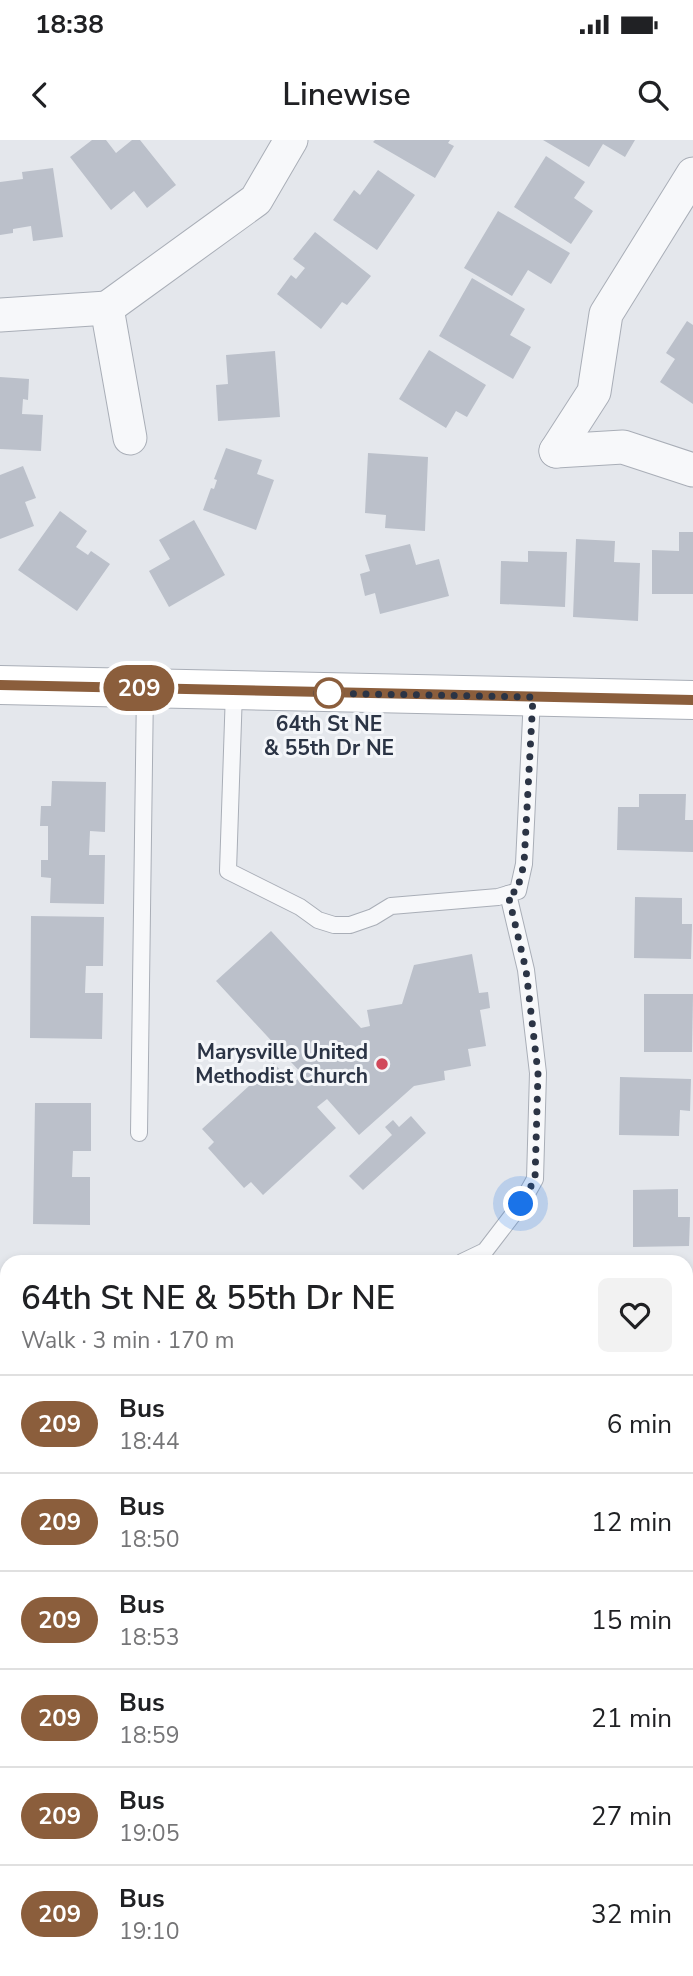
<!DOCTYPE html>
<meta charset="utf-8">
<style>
:root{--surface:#fff;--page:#f2f2f2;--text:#202124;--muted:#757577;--line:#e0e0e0}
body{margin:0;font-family:"Nunito Sans",sans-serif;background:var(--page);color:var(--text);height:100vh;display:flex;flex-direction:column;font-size:26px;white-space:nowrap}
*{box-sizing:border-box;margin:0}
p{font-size:23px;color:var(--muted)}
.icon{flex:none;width:38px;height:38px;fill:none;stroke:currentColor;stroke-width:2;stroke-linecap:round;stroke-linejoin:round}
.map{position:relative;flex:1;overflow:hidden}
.panel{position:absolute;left:0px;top:1115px;width:693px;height:723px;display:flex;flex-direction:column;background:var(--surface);border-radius:21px 21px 0 0;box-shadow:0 4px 10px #0003}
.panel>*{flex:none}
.badge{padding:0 14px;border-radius:23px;font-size:24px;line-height:46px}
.you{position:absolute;width:35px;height:35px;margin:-18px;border:5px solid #fff;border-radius:50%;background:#1a73e8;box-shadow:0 0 0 10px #1a73e833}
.map>.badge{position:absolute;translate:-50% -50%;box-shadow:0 0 0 4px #fff}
.round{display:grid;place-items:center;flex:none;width:74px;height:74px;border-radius:10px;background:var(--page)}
.summary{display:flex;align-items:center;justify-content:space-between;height:119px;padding:0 21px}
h1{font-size:33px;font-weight:600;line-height:52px}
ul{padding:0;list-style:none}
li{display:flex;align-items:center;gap:21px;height:98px;padding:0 21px;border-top:2px solid var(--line)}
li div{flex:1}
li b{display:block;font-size:26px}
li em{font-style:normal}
li .badge{min-width:77px;font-weight:700;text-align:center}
.status{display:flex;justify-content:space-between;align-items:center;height:49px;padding:0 35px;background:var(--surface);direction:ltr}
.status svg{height:19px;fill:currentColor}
header{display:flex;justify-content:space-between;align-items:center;height:91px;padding:0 21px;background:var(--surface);font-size:32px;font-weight:600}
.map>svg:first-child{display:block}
.building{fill:#bbc0ca}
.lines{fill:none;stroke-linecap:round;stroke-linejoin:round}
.service-casing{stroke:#a9aeb7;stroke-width:18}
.minor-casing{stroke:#a9aeb7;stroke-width:35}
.tertiary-casing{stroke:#a9aeb7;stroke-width:40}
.secondary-casing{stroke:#a9aeb7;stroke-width:40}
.path{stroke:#c2c5cb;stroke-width:4.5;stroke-dasharray:5 5;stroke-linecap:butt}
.service{stroke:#f7f8fa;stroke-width:16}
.minor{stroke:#f7f8fa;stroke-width:33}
.tertiary{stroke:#f7f8fa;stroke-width:38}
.secondary{stroke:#fff;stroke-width:38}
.line-casing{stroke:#fff;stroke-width:16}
.line{stroke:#8b5e3c;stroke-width:10}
.walk{stroke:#2b3445;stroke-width:7;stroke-dasharray:0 12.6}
.stop-dot{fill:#fff;stroke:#8b5e3c;stroke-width:3.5}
.poi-dot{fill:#d1495b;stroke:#f4f6f9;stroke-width:2.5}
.labels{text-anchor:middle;stroke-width:6;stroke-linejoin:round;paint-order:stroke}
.stop-label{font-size:21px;font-weight:bold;fill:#2b3445;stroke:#f4f6f9}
.poi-label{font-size:21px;font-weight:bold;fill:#2b3445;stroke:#f4f6f9;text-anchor:end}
</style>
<div class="status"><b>18:38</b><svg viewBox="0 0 49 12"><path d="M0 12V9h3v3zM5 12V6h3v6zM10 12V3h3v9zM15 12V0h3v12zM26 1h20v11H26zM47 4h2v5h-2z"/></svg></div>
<header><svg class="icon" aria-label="back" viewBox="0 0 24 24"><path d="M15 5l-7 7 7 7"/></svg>Linewise<svg class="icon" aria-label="search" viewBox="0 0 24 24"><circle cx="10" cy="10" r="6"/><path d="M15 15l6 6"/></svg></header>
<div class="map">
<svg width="693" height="1836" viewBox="0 0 693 1836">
<rect width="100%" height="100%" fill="#e4e7ec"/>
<g class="building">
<path d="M92 0H106L116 13 132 0H140L176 45 147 68 134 51 111 70 70 17Z"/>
<path d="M375 0H450L448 3 454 6 435 38 373 2Z"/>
<path d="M543 0H635L625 17 603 4 589 27Z"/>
<path d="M546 16 585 42 574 58 593 71 571 104 514 67Z"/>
<path d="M53 28 63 97 33 101 31 86 13 89V93L0 95V42L23 39 22 32Z"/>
<path d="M378 30 415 55 377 110 333 80 354 50 360 55Z"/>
<path d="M498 71 570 113 551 144 528 130 512 156 464 128Z"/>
<path d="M315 92 371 136 347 165 342 162 321 189 277 154 291 135 296 139 305 128 293 119Z"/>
<path d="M472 138 525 169 510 195 531 207 513 239 439 196Z"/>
<path d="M687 181 693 185V264L660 242 675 219 666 213Z"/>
<path d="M429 210 486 245 467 277 456 271 446 288 399 259Z"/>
<path d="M275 211 280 277 218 281 216 245 228 244 226 215Z"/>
<path d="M0 237 29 239 28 260 23 259 22 274 43 275 41 311 0 309Z"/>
<path d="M226 308 262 320 257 334 274 340 256 390 203 370 211 348 214 349 217 340 214 339Z"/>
<path d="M368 313 428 317 425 391 385 388 386 375 365 373Z"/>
<path d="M23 326 36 358 25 362 34 386 0 399V335Z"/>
<path d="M60 371 87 391 76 407 88 415 91 411 110 424 77 471 18 430Z"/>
<path d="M194 380 225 435 169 467 149 431 170 419 159 400Z"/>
<path d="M679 392H693V454H652V410L679 411Z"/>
<path d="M576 399 615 401 614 422 640 423 638 481 573 477Z"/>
<path d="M410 404 416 425 439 419 449 456 380 474 375 453 365 456 360 434 370 431 365 415Z"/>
<path d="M528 411 567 412 565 467 500 464 501 421 528 422Z"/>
<path d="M52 641 106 642 105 692 90 691 89 715H105L104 764 50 763 51 738 41 737V720H48V686H40L41 666H51Z"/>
<path d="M639 654H686L685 680H693V712L617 710 618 667H639Z"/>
<path d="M635 757 682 758V784H692L691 819 634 818Z"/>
<path d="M31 776 104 777 103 826H86L85 853H103L102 899 30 898Z"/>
<path d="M271 791 361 888 370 886 367 870 402 864 414 825 472 814 479 853 488 852 490 868 480 870 486 906 468 909 471 926 444 931 445 940 414 946 359 995 327 959 317 967 336 988 263 1055 251 1042 244 1048 208 1008 214 1002 202 989 274 923 292 944 303 935 216 841Z"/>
<path d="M644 854H693L692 912H644Z"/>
<path d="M620 937 691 939 690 971 680 970 679 996 619 995Z"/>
<path d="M35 963H91V1011H73L72 1037H90V1085L33 1084Z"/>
<path d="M411 976 426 993 363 1050 349 1036 392 995 385 987 393 980 399 987Z"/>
<path d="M678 1049V1077H690L689 1106 633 1107V1050Z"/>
<path d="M0 1674H7L6 1731H0Z"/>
<path d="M686 1710 693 1715V1793L686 1788Z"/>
</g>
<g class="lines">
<defs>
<g id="service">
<path d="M234 551 228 731 300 767 318 780 334 785H350L373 777 391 766 498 757 518 751 524 724 532 557"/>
<path d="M139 993 145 549"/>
<path d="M462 1122 485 1111 521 1064 535 1039 538 933 526 830 508 754"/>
</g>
<g id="minor">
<path d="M107 168 256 60 291 0"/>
<path d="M107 168 130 298"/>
<path d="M0 175 107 168"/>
<path d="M556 311 594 252 606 174 693 34"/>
<path d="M556 311 623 307 693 330"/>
<path d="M0 1221 7 1237"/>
<path d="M0 1517 7 1480"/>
</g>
<g id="tertiary">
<path d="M0 1605 7 1606"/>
<path d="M430 1830 437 1836"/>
</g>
<path id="secondary" d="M0 545 693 560"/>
</defs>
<use href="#service" class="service-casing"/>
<use href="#minor" class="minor-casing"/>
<use href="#tertiary" class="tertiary-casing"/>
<use href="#secondary" class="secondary-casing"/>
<path class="path" d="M387 1830 394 1836"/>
<use href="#service" class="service"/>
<use href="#minor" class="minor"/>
<use href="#tertiary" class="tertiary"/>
<use href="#secondary" class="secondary"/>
</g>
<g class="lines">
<defs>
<path id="line" d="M0 545 693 560"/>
</defs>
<use href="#line" class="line-casing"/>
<use href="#line" class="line"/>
<path class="walk" d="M329 553H316L533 557 524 724 517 751 508 754 526 830 538 933 535 1039 521 1064"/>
</g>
<circle class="stop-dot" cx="329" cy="553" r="14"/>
<circle class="poi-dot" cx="382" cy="924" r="7"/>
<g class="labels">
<g class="stop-label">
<text x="329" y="591">64th St NE<tspan x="329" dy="24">&amp; 55th Dr NE</tspan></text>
</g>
<g class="poi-label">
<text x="368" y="919">Marysville United<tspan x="368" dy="24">Methodist Church</tspan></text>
</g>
</g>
</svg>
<div class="you" style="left:521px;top:1064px"></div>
<b class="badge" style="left:139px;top:548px;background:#8b5e3c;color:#fff">209</b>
<section class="panel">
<div class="summary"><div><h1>64th St NE &amp; 55th Dr NE</h1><p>Walk · 3 min · 170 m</p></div><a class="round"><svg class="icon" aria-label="heart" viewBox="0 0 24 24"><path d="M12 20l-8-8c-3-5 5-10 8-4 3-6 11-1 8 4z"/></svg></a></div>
<ul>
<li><span class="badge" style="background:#8b5e3c;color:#fff">209</span><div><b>Bus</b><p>18:44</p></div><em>6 min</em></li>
<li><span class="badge" style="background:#8b5e3c;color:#fff">209</span><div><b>Bus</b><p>18:50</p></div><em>12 min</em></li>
<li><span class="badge" style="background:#8b5e3c;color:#fff">209</span><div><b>Bus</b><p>18:53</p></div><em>15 min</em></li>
<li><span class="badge" style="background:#8b5e3c;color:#fff">209</span><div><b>Bus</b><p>18:59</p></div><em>21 min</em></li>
<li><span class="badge" style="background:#8b5e3c;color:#fff">209</span><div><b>Bus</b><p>19:05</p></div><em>27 min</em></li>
<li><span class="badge" style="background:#8b5e3c;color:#fff">209</span><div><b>Bus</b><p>19:10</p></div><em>32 min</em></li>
</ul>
</section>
</div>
